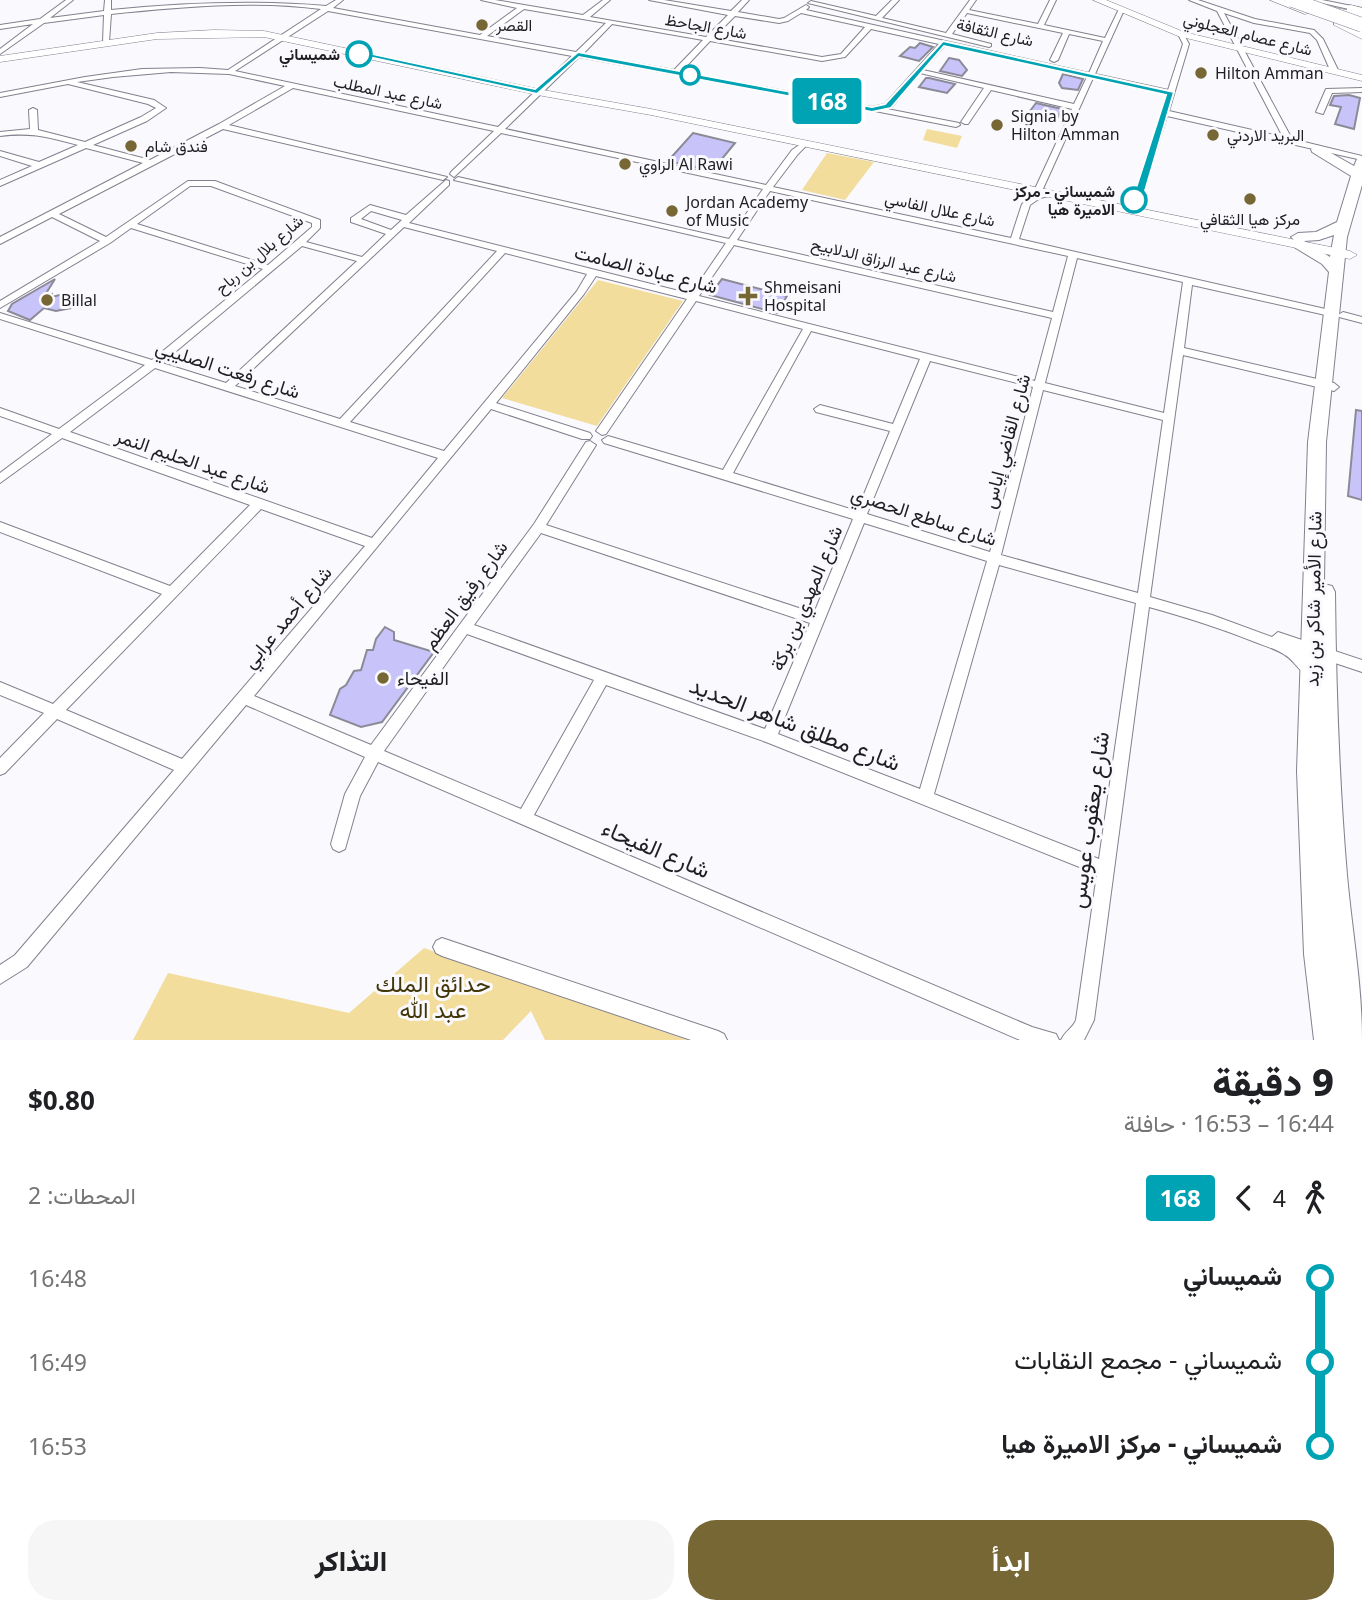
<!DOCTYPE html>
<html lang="ar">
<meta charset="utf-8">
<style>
:root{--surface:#fff;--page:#f6f6f6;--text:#202124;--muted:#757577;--accent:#776735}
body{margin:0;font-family:"Noto Sans",Vazirmatn,sans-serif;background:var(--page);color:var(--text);direction:rtl;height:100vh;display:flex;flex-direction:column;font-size:26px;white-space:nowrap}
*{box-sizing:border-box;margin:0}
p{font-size:23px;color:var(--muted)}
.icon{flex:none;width:38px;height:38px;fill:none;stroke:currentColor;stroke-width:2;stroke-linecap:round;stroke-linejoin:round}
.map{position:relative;height:1040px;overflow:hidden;direction:ltr}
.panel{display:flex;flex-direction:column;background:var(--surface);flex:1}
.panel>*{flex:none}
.badge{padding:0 14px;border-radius:5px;font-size:24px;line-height:46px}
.map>.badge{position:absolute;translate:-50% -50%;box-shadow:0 0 0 4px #fff}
.legs{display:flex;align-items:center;gap:10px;height:77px;padding:0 28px;font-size:23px}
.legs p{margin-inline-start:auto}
.head{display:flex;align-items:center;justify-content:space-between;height:119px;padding:0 28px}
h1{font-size:38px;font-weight:800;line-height:52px}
.primary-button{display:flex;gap:14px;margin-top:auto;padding:14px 28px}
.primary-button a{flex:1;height:80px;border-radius:28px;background:var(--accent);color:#fff;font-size:28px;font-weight:800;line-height:80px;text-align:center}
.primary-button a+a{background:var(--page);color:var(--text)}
ul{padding:0 28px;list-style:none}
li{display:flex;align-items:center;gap:24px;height:84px;font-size:26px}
li i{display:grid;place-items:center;width:10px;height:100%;margin:0 9px;background:currentColor}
li i::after{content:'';width:18px;height:18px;margin:-9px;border:5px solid;border-radius:50%;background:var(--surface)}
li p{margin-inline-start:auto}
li:first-child i{background:linear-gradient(#0000 50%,currentColor 0)}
li:last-child i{background:linear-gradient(currentColor 50%,#0000 0)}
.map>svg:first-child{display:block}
.green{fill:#f3dd9c}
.building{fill:#c8c4fa;stroke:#8b8a96;stroke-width:2}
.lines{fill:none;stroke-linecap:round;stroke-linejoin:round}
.street-casing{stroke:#82818d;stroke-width:2}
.secondary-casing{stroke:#82818d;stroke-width:1}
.primary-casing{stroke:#82818d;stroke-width:2}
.highway-casing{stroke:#82818d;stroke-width:1}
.street{fill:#fff;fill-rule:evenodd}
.secondary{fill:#fff;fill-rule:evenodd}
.primary{fill:#fff;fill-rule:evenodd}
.highway{fill:#fff;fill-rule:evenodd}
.highway-bridge-casing{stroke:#82818d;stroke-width:15;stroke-linecap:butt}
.highway-bridge{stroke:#fff;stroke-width:14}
.line-1{fill:#00a3b4;stroke:#fff;stroke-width:2}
.poi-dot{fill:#776735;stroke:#f9f9fe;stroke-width:2.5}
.stop-1-dot{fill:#fff;stroke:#00a3b4;stroke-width:3.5}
.labels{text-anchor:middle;stroke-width:6;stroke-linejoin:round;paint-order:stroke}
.far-poi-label{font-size:16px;fill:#1f1f23;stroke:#f9f9fe;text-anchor:start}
.far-street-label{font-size:16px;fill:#1f1f23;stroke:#f9f9fe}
.far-stop-label{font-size:16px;font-weight:bold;fill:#1f1f23;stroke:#f9f9fe;text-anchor:end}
.street-label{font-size:19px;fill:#1f1f23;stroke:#f9f9fe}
.poi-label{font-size:19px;fill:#1f1f23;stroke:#f9f9fe;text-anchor:start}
.near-street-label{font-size:23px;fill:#1f1f23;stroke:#f9f9fe}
.near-park-label{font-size:23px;fill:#433608;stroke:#f9f9fe}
</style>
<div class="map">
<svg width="1362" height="1040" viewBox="0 0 1362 1040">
<rect width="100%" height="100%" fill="#f9f9fe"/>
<g class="green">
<path d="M927 129 962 136 957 148 923 140Z"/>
<path d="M827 153 874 162 845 200 802 190Z"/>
<path d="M598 280 683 301 597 426 502 398Z"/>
<path d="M424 948 687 1040H545L531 1011 503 1040H133L168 973 349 1013Z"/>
</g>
<g class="building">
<path d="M920 43 933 47 919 61 900 56 910 47 915 48Z"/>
<path d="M949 58 959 60 967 70 962 76 940 71Z"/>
<path d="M1063 74 1083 79 1078 90 1062 88 1059 83Z"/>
<path d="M926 78H929L955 84 947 93 919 87Z"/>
<path d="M1349 95 1360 98 1354 129 1335 124 1341 107 1330 105 1334 96Z"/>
<path d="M1036 103 1062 109 1058 117 1030 111Z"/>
<path d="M693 133 735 143 712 171 668 161Z"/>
<path d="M55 279 45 295 52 294V297L67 293 77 299 71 308 56 311 44 308 30 320 8 311 12 304Z"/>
<path d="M722 279 787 296 777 313 710 295Z"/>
<path d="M1356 410 1362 411V500L1348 496Z"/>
<path d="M385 627 394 632V640L434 652 382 722 361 727 330 715 340 689 346 685 354 671 361 670 367 650H373L376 639Z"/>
</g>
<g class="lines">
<defs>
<g id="street">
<path d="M66 0H73L50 18 104 11 105 0H111V10C181 3 256 0 326 6L336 0H343L333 8 480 35 517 8 481 0H495L583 15 603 0H610L590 17 706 37 728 15 649 0H664L731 11 742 0H749L738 12 779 19 784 18 806 5 809 7 806 10 1089 73 1103 41 1069 34 1058 60 1054 62 1050 60 1063 33 967 13 952 34 991 44V46L989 47 808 3 811 1 876 16 892 0H899L882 18 946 33 970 0H976L969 10 1038 24 1050 0H1056L1044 25 1105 38 1119 9 1124 10 1095 74 1168 90 1183 44 1178 34 1183 33 1189 44 1169 111 1283 137 1217 11 1189 0H1198L1255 19 1314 30 1323 39 1339 72 1338 74 1331 72 1317 40 1310 33 1254 23 1224 13 1292 139 1362 156V160L1167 116 1144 191 1128 210H1122V206L1136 190 1167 94 1093 78 1042 191 1039 193 1049 192 1053 195 1040 198 1030 205 1019 239 1334 311 1335 313 1330 316 1192 285 1184 348 1334 383 1339 387 1334 391 1183 355 1150 597 1212 615 1272 637 1278 632 1362 660V672L1302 652 1317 671 1315 675C1302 679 1296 661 1285 655 1276 649 1265 646 1255 642 1220 628 1185 617 1149 607L1094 1020 1084 1040H1061C1065 1031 1073 1028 1076 1020L1097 874 766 742 606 685 534 815 1032 1027 1056 1034 1059 1040H1020L378 762 360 796 345 849 339 852 333 849 331 844 345 794 365 757 246 705 27 967 0 984V965L15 955 174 770 57 719 5 773 0 775V758L44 713 0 695V682L53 704 162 594 0 532V522L170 586 250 505 62 438 0 483V473L52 434 0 416V408L59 429 145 365 0 319V313L152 360 263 269 131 228 110 243 0 308V301L100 241 52 217 0 244V237L143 163 86 148 0 186V180L32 166 0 156V151L39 162 78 145C47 137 32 132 0 136V132L30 129 29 110 33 108 37 110 38 130 85 142 141 117 156 108 148 104 68 84 0 97V93L85 77 142 69 200 68 228 70 321 9C253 0 179 7 111 14L109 42 106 44 103 42 104 15 44 23 0 54V49L33 24 0 29V25L40 19ZM524 9 606 23 576 52 487 36ZM328 11 572 56 498 127 235 71ZM801 13 865 27 841 54 822 57 713 38 735 16 779 23 788 21ZM612 24 703 40 674 70 583 54ZM871 29 939 44 885 104 872 107 681 72 710 41 822 61 845 57ZM945 45 1087 77 1074 104 923 70ZM579 57 875 111 956 127 960 125 959 123 887 109 891 108 920 73 984 88 961 122 965 124H968L991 90 1072 109 1034 191 1038 193 1022 204 1011 238 773 187 798 154 809 143 805 141 792 150 766 185 505 129ZM171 72 229 74 285 86 219 124 150 160 93 145 147 121 166 108 154 100 77 82 113 77ZM293 88 494 131 451 172 450 174 454 177 501 133 763 189 729 239 458 177 454 180 726 243 691 294 409 223 449 185V181L446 180 406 215 370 205 351 218V222L386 234 362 257 306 242 320 228V220L215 181H188L106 237 59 214 223 129 443 180 447 177 229 125ZM190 186H211L312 223V227L268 265 137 224ZM770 191 1068 256 1053 312 737 240ZM371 211 402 220 391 230 361 219ZM404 227 497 251 340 419 235 386ZM734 245 1052 318 1035 381 699 296ZM302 246 357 261 226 383 162 363ZM505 253 587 274 577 291 444 451 350 422ZM1077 258 1183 282 1164 413 1045 383ZM596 276 687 299 598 428 596 431 602 435 606 434 696 301 803 329 723 470 608 436 602 440 604 443 853 519 814 613 546 525 596 445 590 441 586 442 534 524 371 745 254 696 491 409 582 439H590L592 436 590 433 496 403 584 294ZM811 331 920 359 893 424 820 405 814 409 816 412 890 431 857 511 733 473ZM930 361 1033 387 990 552 867 514ZM155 368 438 458 372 538 70 432ZM1043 390 1163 420 1138 593 1001 555ZM261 509 365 546 182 759 66 710ZM864 523 987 561 920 789 778 734ZM541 533 810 623 765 729 474 625ZM999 565 1136 603 1099 859 934 794ZM467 634 594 680 521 809 384 751Z"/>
<path d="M1309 0H1322L1362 8V12Z"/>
<path d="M1362 88V92L1332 93 1323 114 1316 112 1326 89Z"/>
<path d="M1343 312 1362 317V323L1339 317 1338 315Z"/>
<path d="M442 938 718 1031 724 1034 727 1040H691L442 956 436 953 433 947 436 941Z"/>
</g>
<g id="secondary">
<path d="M1093 0H1106L1184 32 1362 75V81L1178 36Z"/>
<path d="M1270 0H1284L1313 12 1305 14Z"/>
<path d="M1331 7 1362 13V19L1328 12V8Z"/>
<path d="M1334 21H1340L1362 32V39L1334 25Z"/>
<path d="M214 30 264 31 543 90 651 109 1350 251 1357 255 1350 259 651 115 543 96 264 37 157 39 0 62V56L157 33Z"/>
</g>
<path id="primary" d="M1317 145 1354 166 1357 159 1362 158V185L1347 237 1326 442 1324 584 1332 586 1335 592C1336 687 1339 781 1347 875 1352 931 1362 984 1362 1040H1314L1304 954 1297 771 1308 442 1329 272 1322 264 1294 247 1292 244 1295 241 1291 237 1298 233 1316 232 1337 222 1351 176 1312 152 1311 149ZM1334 235 1330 257 1304 241 1319 240Z"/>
<path id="highway" d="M1351 5 1362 8V16L1347 12V6Z"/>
</defs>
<use href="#street" class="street-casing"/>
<use href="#secondary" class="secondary-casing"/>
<use href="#primary" class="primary-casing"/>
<use href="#highway" class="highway-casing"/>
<use href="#street" class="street"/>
<use href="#secondary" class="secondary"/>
<use href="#primary" class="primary"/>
<use href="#highway" class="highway"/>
<defs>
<path id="highway-bridge" d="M1292 0 1362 25"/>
</defs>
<use href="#highway-bridge" class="highway-bridge-casing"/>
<use href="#highway-bridge" class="highway-bridge"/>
</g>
<path class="line-1" d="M943 41 1174 92 1145 191 1137 202 1129 200 1135 191 1166 95 944 46 891 108 872 112 579 57 537 94 355 54 359 51 535 89 578 52 872 107 885 104Z"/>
<g class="poi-dot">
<circle cx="482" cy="25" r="7"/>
<circle cx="1201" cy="73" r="7"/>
<circle cx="997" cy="125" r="7"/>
<circle cx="1213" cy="135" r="7"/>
<circle cx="131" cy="146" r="7"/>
<circle cx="625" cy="164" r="7"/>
<circle cx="1250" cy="199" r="7"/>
<circle cx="672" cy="211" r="7"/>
<path d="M744.5 285.5h7v7h7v7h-7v7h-7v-7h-7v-7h7z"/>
<circle cx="47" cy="300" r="7"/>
<circle cx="383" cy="678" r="7"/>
</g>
<g class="stop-1-dot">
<circle cx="359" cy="54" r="12"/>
<circle cx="690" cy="75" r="9"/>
<circle cx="1134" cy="200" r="12"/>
</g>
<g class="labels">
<g class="far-poi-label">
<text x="496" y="31">القصر</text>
<text x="1215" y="79">Hilton Amman</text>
<text x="1011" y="122">Signia by<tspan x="1011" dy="18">Hilton Amman</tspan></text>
<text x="1227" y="141">البريد الاردني</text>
<text x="145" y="152">فندق شام</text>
<text x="639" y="170">الراوي Al Rawi</text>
<text x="686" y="208">Jordan Academy<tspan x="686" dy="18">of Music</tspan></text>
<text x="1250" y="225" text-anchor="middle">مركز هيا الثقافي</text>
<text x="764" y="293">Shmeisani<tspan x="764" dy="18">Hospital</tspan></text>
<text x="61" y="306">Billal</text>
</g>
<g class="far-street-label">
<text transform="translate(706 26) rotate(10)" y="6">شارع الجاحظ</text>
<text transform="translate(995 32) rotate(13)" y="6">شارع الثقافة</text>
<text transform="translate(1248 34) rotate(14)" y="6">شارع عصام العجلوني</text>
<text transform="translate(388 92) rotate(12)" y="6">شارع عبد المطلب</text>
<text transform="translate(940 209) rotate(12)" y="6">شارع علال الفاسي</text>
<text transform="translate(259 254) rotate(-41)" y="6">شارع بلال بن رباح</text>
<text transform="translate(884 260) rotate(13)" y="6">شارع عبد الرزاق الدلابيح</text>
</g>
<g class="far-stop-label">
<text x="340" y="60">شميساني</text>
<text x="1115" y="197">شميساني - مركز<tspan x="1115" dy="18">الاميرة هيا</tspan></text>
</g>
<g class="street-label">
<text transform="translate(646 269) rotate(14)" y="7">شارع عبادة الصامت</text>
<text transform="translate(228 369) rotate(18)" y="7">شارع رفعت الصليبي</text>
<text transform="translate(1006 441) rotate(-75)" y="7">شارع القاضي إياس</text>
<text transform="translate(193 461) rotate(19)" y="7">شارع عبد الحليم النمر</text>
<text transform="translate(924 516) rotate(18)" y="7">شارع ساطع الحصري</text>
<text transform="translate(465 595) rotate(-54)" y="7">شارع رفيق العظم</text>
<text transform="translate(806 598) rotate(-67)" y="7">شارع المهدي بن بركة</text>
<text transform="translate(1313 599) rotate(-89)" y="7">شارع الأمير شاكر بن زيد</text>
<text transform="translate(287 617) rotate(-50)" y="7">شارع أحمد عرابي</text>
</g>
<g class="poi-label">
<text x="397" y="685">الفيحاء</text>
</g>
<g class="near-street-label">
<text transform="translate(795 724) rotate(21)" y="8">شارع مطلق شاهر الحديد</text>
<text transform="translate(1089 820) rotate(-82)" y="8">شارع يعقوب عويس</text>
<text transform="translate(656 849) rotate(23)" y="8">شارع الفيحاء</text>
</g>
<g class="near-park-label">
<text x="433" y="992">حدائق الملك<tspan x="433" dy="26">عبد الله</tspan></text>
</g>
</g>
</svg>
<b class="badge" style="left:827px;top:101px;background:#00a3b4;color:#fff">168</b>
</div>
<section class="panel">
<div class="head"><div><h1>9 دقيقة</h1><p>16:44 – 16:53 · حافلة</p></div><b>$0.80</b></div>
<div class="legs"><svg class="icon" aria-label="walk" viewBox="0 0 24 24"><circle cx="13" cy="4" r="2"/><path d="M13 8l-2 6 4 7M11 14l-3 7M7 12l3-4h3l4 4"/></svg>4<svg class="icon" aria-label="back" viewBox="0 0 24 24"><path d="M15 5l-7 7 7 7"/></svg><b class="badge" style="background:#00a3b4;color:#fff">168</b><p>المحطات: 2</p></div>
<ul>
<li><i style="color:#00a3b4"></i><b>شميساني</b><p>16:48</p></li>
<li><i style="color:#00a3b4"></i><span>شميساني - مجمع النقابات</span><p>16:49</p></li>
<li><i style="color:#00a3b4"></i><b>شميساني - مركز الاميرة هيا</b><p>16:53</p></li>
</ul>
<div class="primary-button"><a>ابدأ</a><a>التذاكر</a></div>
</section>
